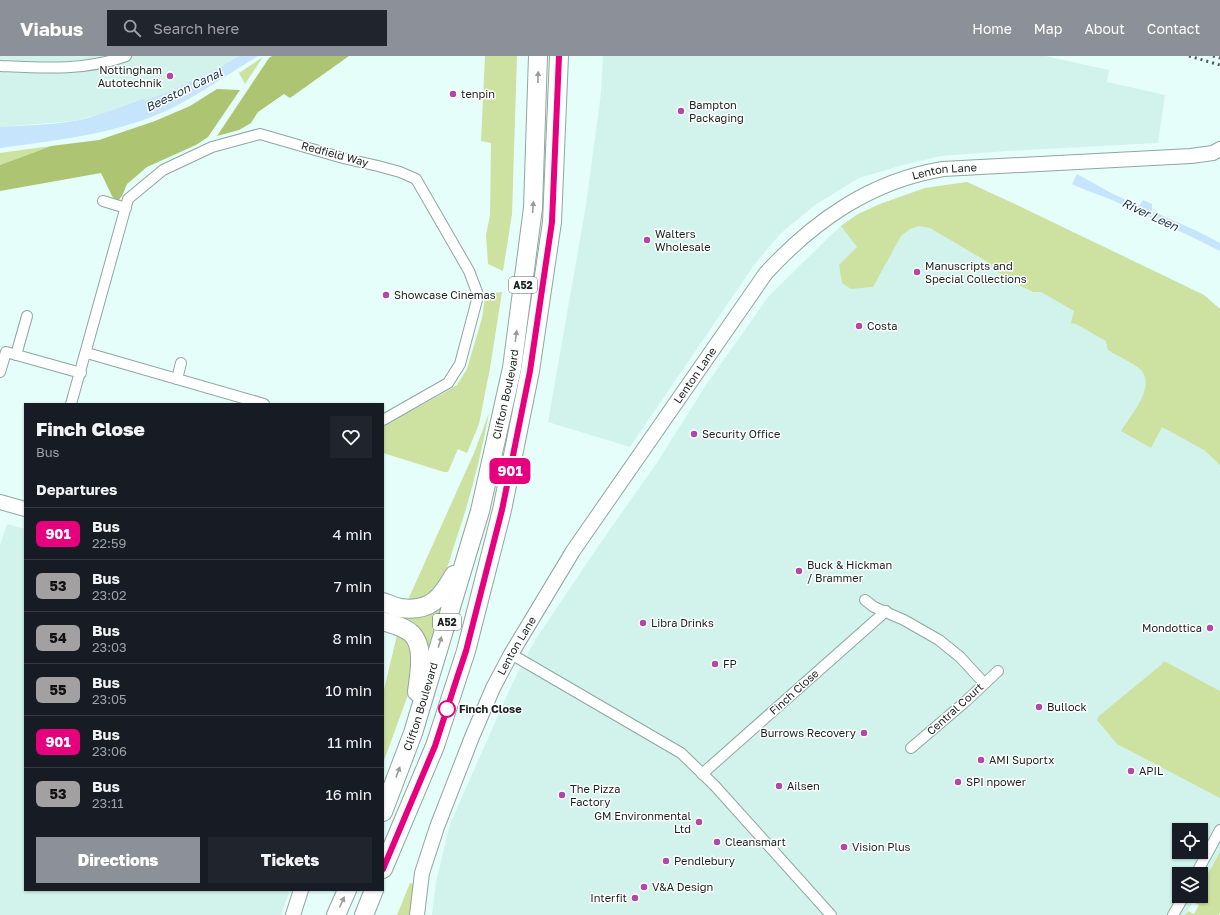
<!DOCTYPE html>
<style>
:root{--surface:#171b24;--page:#20242c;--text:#f1f3f6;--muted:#9ea1a6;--line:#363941;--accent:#8c9099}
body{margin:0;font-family:"Golos Text",sans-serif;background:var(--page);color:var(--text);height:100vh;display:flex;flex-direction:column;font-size:15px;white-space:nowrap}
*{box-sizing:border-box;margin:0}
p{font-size:13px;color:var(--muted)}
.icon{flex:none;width:22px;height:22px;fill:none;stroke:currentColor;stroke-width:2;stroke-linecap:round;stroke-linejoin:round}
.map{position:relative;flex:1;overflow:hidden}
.sheet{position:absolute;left:24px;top:347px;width:360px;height:488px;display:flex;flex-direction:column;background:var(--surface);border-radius:0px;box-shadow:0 1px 3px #0004}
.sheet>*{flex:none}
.badge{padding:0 8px;border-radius:6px;font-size:14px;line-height:26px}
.fabs{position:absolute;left:1172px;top:767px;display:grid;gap:8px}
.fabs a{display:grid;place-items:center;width:36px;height:36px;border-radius:0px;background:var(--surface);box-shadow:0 1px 3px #0004;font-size:20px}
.map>.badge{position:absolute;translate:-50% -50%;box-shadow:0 0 0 2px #fff}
h2{padding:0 12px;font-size:15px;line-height:36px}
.round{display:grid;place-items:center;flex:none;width:42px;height:42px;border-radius:0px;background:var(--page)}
.head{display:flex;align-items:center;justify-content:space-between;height:68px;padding:0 12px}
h1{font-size:19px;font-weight:800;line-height:30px}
.cta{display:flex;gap:8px;margin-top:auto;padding:8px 12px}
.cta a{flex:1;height:46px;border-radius:0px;background:var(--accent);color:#fff;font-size:16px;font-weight:800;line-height:46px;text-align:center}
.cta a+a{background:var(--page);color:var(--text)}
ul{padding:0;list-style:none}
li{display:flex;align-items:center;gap:12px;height:52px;padding:0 12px;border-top:1px solid var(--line)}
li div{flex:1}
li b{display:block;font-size:15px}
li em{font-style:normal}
li .badge{min-width:44px;font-weight:700;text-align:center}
header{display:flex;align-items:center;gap:24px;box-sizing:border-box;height:56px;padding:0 20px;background:var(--accent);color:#fff}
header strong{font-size:19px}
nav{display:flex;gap:22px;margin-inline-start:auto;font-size:14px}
.search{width:280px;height:36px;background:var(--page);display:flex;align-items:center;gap:10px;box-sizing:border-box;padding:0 14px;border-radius:0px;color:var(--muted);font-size:15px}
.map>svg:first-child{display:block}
.built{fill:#d1f3ec;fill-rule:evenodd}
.green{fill:#cde1a1}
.forest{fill:#adc572}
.water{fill:#c6e4fb}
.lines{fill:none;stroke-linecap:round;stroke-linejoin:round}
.street-casing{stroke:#8fa6a1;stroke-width:12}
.secondary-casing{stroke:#8fa6a1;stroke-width:16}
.highway-casing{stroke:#8fa6a1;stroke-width:20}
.street{stroke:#fff;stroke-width:10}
.secondary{stroke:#fff;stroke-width:14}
.highway{stroke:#fff;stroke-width:18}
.rail{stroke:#4a5754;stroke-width:3;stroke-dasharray:2 4;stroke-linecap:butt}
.oneway{fill:#989c9b}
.line-casing{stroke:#fff;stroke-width:9}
.line{stroke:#e6007e;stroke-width:6}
.poi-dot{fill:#b147a7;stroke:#fff;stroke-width:1.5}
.stop-dot{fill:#fff;stroke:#e6007e;stroke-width:2}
.labels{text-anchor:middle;stroke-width:3;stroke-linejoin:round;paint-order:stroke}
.shield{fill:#fff;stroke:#5e6463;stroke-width:1}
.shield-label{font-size:10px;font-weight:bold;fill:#192220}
.poi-label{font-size:11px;fill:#192220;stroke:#fff;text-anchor:start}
.street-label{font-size:11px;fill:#192220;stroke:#fff}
.stop-label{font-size:11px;font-weight:bold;fill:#192220;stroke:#fff;text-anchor:start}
.water-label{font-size:12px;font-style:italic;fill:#14364d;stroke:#fff}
</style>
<header>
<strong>Viabus</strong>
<div class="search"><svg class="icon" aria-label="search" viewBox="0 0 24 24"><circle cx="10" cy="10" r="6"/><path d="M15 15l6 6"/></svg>Search here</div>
<nav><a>Home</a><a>Map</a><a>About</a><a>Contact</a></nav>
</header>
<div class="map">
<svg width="1220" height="859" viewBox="0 0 1220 859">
<rect width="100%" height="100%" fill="#e5fef9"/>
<g class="built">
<path d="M0 0H239L227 9 164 38 144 45H136L98 59 73 65 0 71Z"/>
<path d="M603 0H1045L1109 14 1107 26 1165 39 1158 87 1007 95 941 100 903 109 859 122 815 149 780 178 754 209 630 391 548 366 586 149 601 37Z"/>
<path d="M967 126 1021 151 1204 239 1220 253V796L1201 830V818H1179V840H1196L1185 859H432L436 826 450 768 512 628 535 584 599 489 656 408 706 329 768 241 830 180 841 170 858 158 880 148 925 132ZM1179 774H1201V796H1179Z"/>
<path d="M7 468 25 473V834H290L281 859H0V489Z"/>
</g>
<g class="green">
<path d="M485 0H517L512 158 503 215 488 208 486 179 490 160 491 87 481 85Z"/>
<path d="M263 1 245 28 239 17Z"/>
<path d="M51 90 0 109V97Z"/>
<path d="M967 126 1021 151 1204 239 1220 253V409L1204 394 1162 371 1151 392 1121 375C1131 359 1156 331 1141 314 1137 309 1114 298 1108 294L1106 285 1076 268 1071 267 1074 255 1041 236H1033L1013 226 996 215 986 205 930 172 919 170 910 173 901 180 873 231 851 233 842 227 839 209 857 191 841 170 858 158 880 148 925 132Z"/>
<path d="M502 236 490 312 479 368 467 397 458 393 448 416H444L383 397V370L444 337 457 329 467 313 482 262 485 241 492 237Z"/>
<path d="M489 357C481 400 470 443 456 484 451 498 448 514 440 527 433 539 419 543 407 546L474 397Z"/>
<path d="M446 544 430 594 426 585 402 564 404 558Z"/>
<path d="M397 579 406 585 412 591 416 617 383 707V638Z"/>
<path d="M1164 605 1220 635V742L1117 688 1097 664 1099 660 1161 609Z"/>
<path d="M1220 796V857L1219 859H1185L1188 855 1194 858 1199 849 1193 846 1196 840H1201V830Z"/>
<path d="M410 827 417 829 411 859H397Z"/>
</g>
<g class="forest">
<path d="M272 0H349L290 42 284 38 258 56 251 67 239 74 217 80 269 2Z"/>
<path d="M217 33 240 34 208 81 196 89 147 111 127 128 122 140 117 146 112 140 101 117 0 135V109L51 90 99 84 155 65 190 50Z"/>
</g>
<g class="water">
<path d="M239 0H258C229 17 202 37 172 52 119 78 58 84 0 92V71C28 69 57 69 84 63 104 58 123 49 143 43L145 44 164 38 221 11Z"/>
<path d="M1077 118 1113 138 1139 150 1143 144 1152 148V155L1197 175 1220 187V195C1185 177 1148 160 1112 144 1098 138 1086 135 1072 128Z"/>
</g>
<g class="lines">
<defs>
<g id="street">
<path d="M0 10C43 12 85 15 126 0"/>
<path d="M103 145 126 152"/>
<path d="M87 297 264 348"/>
<path d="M16 299 27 260"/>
<path d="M0 316 6 296 81 317"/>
<path d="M177 323 181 307"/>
<path d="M71 348 128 143 163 114 212 91 260 78 343 102 378 110 400 116 416 123 469 215 477 236 478 240 460 308 448 327 383 364"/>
<path d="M865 544 874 551 904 564 939 584 960 601 984 627"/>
<path d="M511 598 681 697 715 730 831 859"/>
<path d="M911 692 965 646 998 615"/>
<path d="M702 718 886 555"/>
<path d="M1196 818 1220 774"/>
<path d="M1173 859 1184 840"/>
</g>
<g id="secondary">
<path d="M0 446 25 453"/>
<path d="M293 859 301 834"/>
<path id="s1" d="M417 859 422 817 437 771 472 681 493 632 511 598 573 495 766 217C815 164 871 125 943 113L1191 100 1213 97 1220 93"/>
</g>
<g id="highway">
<path d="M383 546C389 548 395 551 401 552 430 556 441 542 454 519"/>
<path d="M383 565C392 568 405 571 412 578 425 591 419 619 417 636"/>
<path id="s2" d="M383 756 413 677 480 455 512 312 533 152 538 0"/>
<path d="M383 813 435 690 466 595 502 454 530 315 552 166 559 0"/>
<path d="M336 859 347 834"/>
<path d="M364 859 374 834"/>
</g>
</defs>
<use href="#street" class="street-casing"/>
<use href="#secondary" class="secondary-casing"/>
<use href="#highway" class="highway-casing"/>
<use href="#street" class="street"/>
<use href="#secondary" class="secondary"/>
<use href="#highway" class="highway"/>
<g class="rail">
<path d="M1189 0 1220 9"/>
<path d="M1213 0 1220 2"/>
</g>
</g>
<defs><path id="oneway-solid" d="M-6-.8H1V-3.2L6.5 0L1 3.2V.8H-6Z"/></defs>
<g class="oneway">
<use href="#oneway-solid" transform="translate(538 21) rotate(-89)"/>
<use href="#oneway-solid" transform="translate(533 151) rotate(-86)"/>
<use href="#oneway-solid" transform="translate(516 280) rotate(-82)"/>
<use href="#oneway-solid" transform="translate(440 586) rotate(-73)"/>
<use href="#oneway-solid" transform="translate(398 716) rotate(-70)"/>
<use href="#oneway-solid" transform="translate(342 846) rotate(-66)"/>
</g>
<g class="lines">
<defs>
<path id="line" d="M383 813 435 690 457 622 466 595 502 454 530 315 552 166 559 0"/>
</defs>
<use href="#line" class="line-casing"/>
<use href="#line" class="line"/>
</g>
<g class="poi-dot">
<circle cx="170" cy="20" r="4"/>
<circle cx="453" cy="38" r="4"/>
<circle cx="681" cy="55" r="4"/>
<circle cx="647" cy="184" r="4"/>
<circle cx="917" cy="216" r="4"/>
<circle cx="386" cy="239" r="4"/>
<circle cx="859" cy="270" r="4"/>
<circle cx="694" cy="378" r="4"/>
<circle cx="799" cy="515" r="4"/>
<circle cx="643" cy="567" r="4"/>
<circle cx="1210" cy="572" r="4"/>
<circle cx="715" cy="608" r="4"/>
<circle cx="1039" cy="651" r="4"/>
<circle cx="864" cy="677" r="4"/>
<circle cx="981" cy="704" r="4"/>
<circle cx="1131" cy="715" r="4"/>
<circle cx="958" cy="726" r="4"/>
<circle cx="779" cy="730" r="4"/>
<circle cx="562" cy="739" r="4"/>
<circle cx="699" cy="766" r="4"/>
<circle cx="717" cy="786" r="4"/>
<circle cx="844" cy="791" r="4"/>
<circle cx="666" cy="805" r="4"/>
<circle cx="644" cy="831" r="4"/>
<circle cx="635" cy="842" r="4"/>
</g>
<circle class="stop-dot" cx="447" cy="653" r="8"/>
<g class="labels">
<g class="shield">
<rect x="509" y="221" width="28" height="16" rx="3"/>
<rect x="433" y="558" width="28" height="16" rx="3"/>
</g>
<g class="shield-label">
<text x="523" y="233">A52</text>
<text x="447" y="570">A52</text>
</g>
<g class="poi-label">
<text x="162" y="18" text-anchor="end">Nottingham<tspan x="162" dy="13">Autotechnik</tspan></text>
<text x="461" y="42">tenpin</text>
<text x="689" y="53">Bampton<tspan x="689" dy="13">Packaging</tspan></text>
<text x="655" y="182">Walters<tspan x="655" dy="13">Wholesale</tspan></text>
<text x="925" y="214">Manuscripts and<tspan x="925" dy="13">Special Collections</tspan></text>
<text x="394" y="243">Showcase Cinemas</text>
<text x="867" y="274">Costa</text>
<text x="702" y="382">Security Office</text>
<text x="807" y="513">Buck &amp; Hickman<tspan x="807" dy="13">/ Brammer</tspan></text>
<text x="651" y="571">Libra Drinks</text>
<text x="1202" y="576" text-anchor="end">Mondottica</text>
<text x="723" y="612">FP</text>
<text x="1047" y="655">Bullock</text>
<text x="856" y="681" text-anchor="end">Burrows Recovery</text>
<text x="989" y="708">AMI Suportx</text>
<text x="1139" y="719">APIL</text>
<text x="966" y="730">SPI npower</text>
<text x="787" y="734">Ailsen</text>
<text x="570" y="737">The Pizza<tspan x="570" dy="13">Factory</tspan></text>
<text x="691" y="764" text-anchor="end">GM Environmental<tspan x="691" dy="13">Ltd</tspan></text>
<text x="725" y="790">Cleansmart</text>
<text x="852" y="795">Vision Plus</text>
<text x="674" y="809">Pendlebury</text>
<text x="652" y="835">V&amp;A Design</text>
<text x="627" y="846" text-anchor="end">Interfit</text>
</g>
<g class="street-label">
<text transform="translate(335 98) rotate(15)" y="4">Redfield Way</text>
<text dy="4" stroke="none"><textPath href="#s1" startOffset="948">Lenton Lane</textPath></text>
<text dy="4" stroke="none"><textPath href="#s1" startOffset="613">Lenton Lane</textPath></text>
<text dy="4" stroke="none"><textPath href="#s2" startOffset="436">Clifton Boulevard</textPath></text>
<text dy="4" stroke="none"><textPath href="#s1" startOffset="289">Lenton Lane</textPath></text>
<text transform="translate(794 636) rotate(-42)" y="4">Finch Close</text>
<text dy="4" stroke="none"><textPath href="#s2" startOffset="112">Clifton Boulevard</textPath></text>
<text transform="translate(955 653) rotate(-42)" y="4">Central Court</text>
</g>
<g class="stop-label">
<text x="459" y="657">Finch Close</text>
</g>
<g class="water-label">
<text transform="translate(184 34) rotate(-26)" y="4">Beeston Canal</text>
<text transform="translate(1150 159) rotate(25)" y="4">River Leen</text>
</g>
</g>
</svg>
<div class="fabs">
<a><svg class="icon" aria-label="locate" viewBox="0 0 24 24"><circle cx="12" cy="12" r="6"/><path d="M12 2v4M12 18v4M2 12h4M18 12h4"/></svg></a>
<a><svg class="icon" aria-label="layers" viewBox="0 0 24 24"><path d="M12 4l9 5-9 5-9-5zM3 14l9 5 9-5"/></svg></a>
</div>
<b class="badge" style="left:510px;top:415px;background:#e6007e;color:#fff">901</b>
<section class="sheet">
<div class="head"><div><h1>Finch Close</h1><p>Bus</p></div><a class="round"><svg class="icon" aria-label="heart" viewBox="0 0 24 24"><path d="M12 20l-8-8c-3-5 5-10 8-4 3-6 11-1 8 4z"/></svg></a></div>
<h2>Departures</h2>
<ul>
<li><span class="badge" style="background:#e6007e;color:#fff">901</span><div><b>Bus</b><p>22:59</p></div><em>4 min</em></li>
<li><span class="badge" style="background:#a2a0a0;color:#111">53</span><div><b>Bus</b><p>23:02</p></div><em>7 min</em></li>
<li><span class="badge" style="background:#a2a0a0;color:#111">54</span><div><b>Bus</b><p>23:03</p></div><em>8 min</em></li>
<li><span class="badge" style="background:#a2a0a0;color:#111">55</span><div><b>Bus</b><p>23:05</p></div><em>10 min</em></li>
<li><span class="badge" style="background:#e6007e;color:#fff">901</span><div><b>Bus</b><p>23:06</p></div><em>11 min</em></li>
<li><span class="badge" style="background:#a2a0a0;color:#111">53</span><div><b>Bus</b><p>23:11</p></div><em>16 min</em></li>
</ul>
<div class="cta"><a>Directions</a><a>Tickets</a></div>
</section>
</div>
